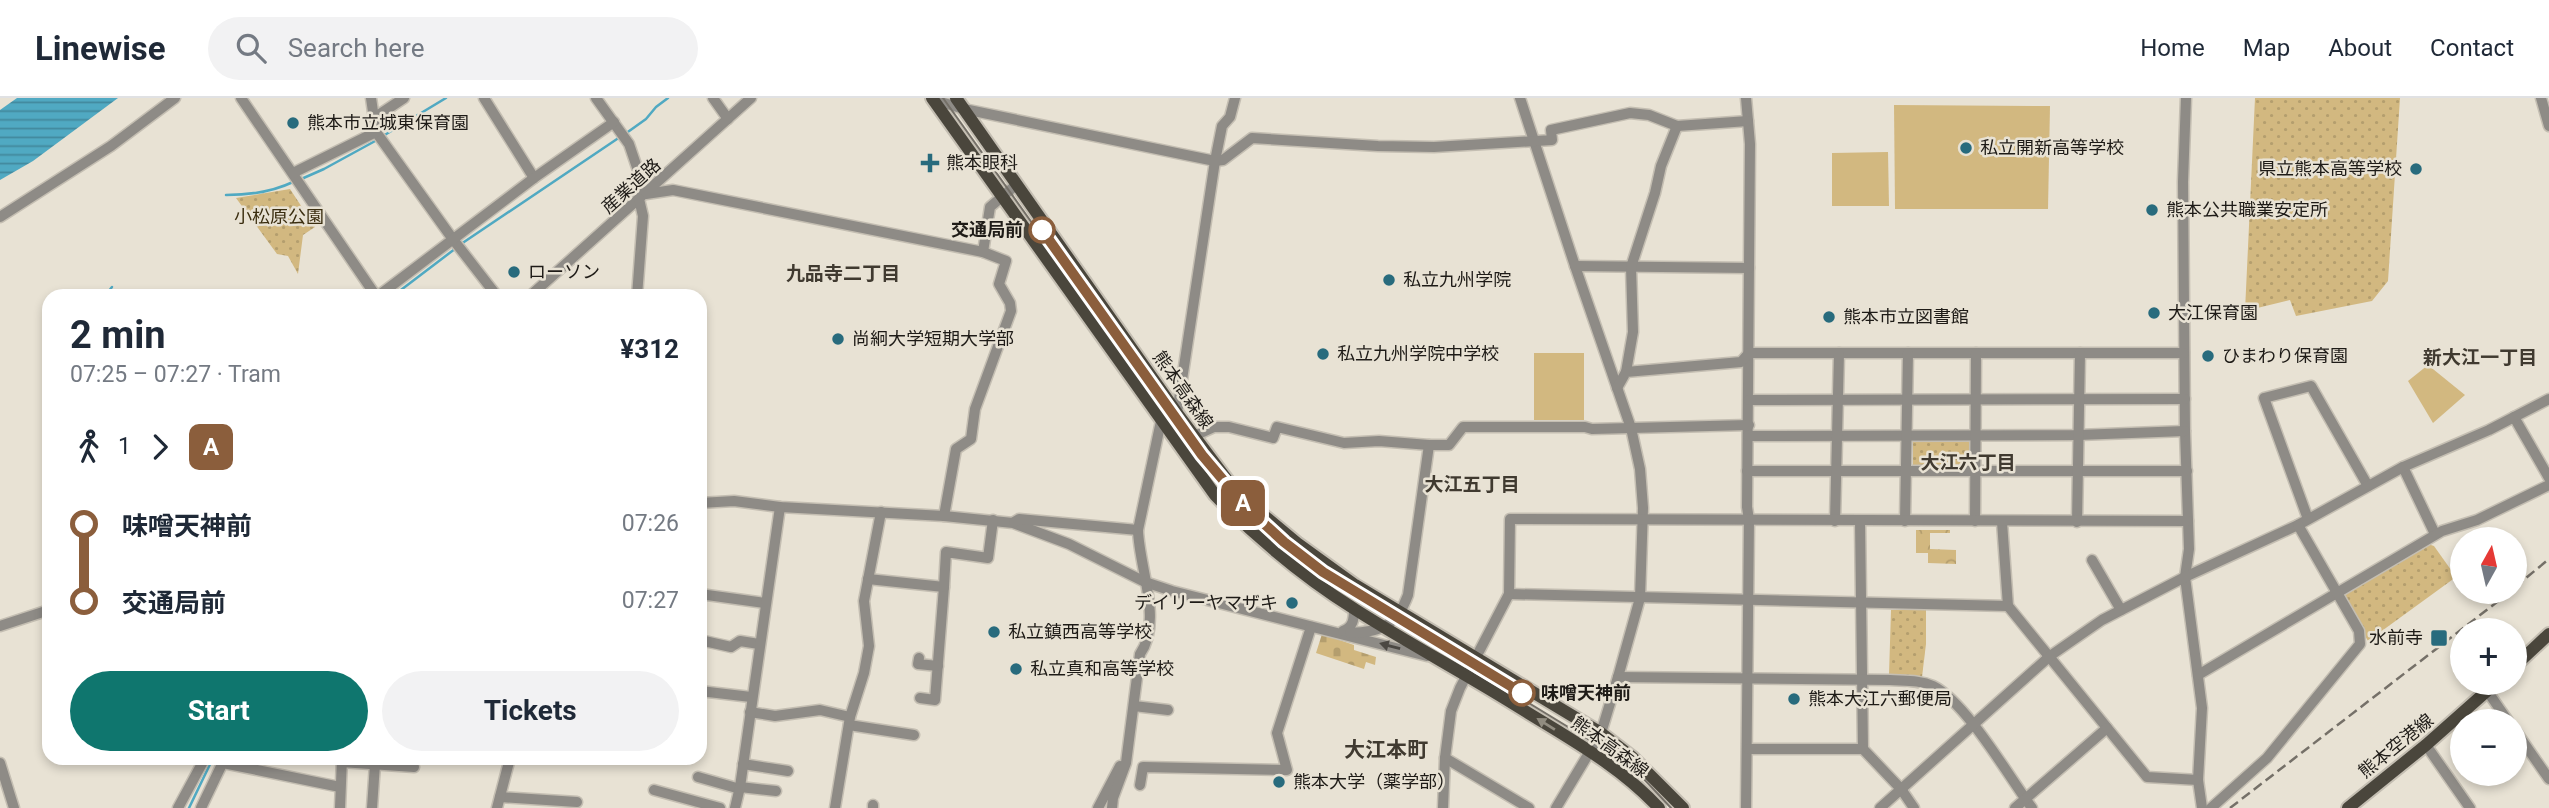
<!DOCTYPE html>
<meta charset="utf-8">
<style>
:root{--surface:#fff;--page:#f2f2f3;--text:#1f2937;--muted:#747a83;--line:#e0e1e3;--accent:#0f766e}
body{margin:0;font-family:Roboto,"Noto Sans JP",sans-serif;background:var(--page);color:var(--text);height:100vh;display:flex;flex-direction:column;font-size:26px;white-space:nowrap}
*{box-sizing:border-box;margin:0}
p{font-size:23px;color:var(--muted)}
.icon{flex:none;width:38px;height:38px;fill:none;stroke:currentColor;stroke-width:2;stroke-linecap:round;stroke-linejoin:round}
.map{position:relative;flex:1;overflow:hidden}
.sheet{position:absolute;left:42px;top:191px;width:665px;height:476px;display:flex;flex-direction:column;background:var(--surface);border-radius:21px;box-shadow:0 4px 10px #0003}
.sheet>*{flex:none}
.badge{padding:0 14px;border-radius:10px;font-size:24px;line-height:46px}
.needle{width:46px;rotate:8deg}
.fabs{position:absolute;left:2450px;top:429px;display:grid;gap:14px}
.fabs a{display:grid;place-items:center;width:77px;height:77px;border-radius:50%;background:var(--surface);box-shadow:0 4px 10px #0003;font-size:35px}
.map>.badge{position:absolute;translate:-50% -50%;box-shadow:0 0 0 4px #fff}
.legs{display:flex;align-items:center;gap:10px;height:77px;padding:0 28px;font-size:23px}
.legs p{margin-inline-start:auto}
.overview{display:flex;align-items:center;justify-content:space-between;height:119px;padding:0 28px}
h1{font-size:38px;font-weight:700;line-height:52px}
.cta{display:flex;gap:14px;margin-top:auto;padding:14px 28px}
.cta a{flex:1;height:80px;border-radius:42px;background:var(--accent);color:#fff;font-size:28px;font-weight:700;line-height:80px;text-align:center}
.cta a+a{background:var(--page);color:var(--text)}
ul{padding:0 28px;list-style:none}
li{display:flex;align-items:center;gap:24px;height:77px;font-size:26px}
li i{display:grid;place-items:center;width:10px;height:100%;margin:0 9px;background:currentColor}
li i::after{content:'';width:18px;height:18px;margin:-9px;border:5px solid;border-radius:50%;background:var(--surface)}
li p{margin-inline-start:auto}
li:first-child i{background:linear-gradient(#0000 50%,currentColor 0)}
li:last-child i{background:linear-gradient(currentColor 50%,#0000 0)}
header{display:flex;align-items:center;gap:42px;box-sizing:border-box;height:98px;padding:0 35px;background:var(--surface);border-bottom:2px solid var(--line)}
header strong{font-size:33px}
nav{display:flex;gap:38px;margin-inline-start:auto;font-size:24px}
.search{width:490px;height:63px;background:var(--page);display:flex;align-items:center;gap:18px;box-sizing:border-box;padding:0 24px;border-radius:38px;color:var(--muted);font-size:26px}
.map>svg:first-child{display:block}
.green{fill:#d2b880}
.forest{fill:url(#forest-crowns)}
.cemetery{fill:url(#cemetery-stones)}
.park{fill:url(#park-dots)}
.water{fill:url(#water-rules)}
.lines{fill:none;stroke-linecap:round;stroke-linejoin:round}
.stream{stroke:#50a9c2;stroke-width:2.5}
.minor-casing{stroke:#c4beb2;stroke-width:13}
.major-casing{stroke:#c4beb2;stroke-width:16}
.minor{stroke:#8e8b86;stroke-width:10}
.major{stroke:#4a463c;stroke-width:12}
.tram{stroke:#757068;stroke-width:2}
.rail{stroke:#757068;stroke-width:2.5;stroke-dasharray:10 5;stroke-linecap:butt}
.oneway{fill:#4b4843}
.oneway2{fill:#918c80}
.line-1-casing{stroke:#fff;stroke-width:16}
.line-1{stroke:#8b5e3c;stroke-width:10}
.poi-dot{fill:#286b7d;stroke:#e8e2d4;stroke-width:2.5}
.stop-1-dot{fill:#fff;stroke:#8b5e3c;stroke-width:3.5}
.labels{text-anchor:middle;stroke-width:5;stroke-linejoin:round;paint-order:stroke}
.poi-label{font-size:18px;fill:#1e1b17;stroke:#e8e2d4;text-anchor:start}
.street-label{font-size:18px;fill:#1e1b17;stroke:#e8e2d4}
.park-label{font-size:18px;fill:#3b2e10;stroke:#e8e2d4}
.stop-label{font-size:18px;font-weight:bold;fill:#1e1b17;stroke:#e8e2d4;text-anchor:end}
.neighbourhood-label{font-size:19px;font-weight:bold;fill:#403a30;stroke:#e8e2d4}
.quarter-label{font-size:21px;font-weight:bold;fill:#403a30;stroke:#e8e2d4}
</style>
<header>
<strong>Linewise</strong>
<div class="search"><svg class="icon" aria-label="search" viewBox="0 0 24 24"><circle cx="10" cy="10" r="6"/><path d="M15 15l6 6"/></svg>Search here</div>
<nav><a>Home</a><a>Map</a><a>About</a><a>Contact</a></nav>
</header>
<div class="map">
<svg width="2549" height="710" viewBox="0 0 2549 710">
<defs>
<pattern id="forest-crowns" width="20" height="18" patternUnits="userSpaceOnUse" patternTransform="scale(1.75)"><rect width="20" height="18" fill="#d2b880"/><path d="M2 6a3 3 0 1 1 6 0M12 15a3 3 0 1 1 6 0" fill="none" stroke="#b49e6e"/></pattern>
<pattern id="cemetery-stones" width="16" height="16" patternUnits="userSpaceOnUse" patternTransform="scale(1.75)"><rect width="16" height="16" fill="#d2b880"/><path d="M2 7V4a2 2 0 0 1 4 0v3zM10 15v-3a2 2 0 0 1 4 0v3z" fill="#b49e6e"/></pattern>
<pattern id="park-dots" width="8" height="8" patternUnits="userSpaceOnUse" patternTransform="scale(1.75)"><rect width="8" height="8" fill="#d2b880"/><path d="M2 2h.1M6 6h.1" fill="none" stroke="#b49e6e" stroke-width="1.8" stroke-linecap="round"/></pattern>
<pattern id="water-rules" width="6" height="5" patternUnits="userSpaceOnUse" patternTransform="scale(1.75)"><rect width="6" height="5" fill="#50a9c2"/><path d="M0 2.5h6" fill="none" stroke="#42899d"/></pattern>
</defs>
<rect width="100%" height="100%" fill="#e8e2d4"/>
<g class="green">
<path d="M1894 7 2050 8 2048 111H1895Z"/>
<path d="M1888 54 1889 108H1832V55Z"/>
<rect x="1534" y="255" width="50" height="67"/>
<path d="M2428 267 2465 297 2433 325 2408 283Z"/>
</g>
<path class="forest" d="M1916 432H1950V435H1930V451L1956 452V466L1928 465V455H1916Z"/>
<path class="cemetery" d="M1322 536 1354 547V552L1376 559 1375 567 1366 564 1364 571 1316 555Z"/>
<g class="park">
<path d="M2255 0H2400L2388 183 2372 203 2296 218 2290 202 2245 213Z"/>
<path d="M290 91 315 129 303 137 298 176 288 158 277 156 236 100Z"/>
<path d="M1913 341 1973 342 1972 369 1913 368Z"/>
<path d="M2428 446 2434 448 2456 479 2368 543 2342 499Z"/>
<path d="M1891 512H1926V546L1922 579 1889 577Z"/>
</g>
<path class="water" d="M17 0H118L33 63 0 82V12Z"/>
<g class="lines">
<g class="stream">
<path d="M625 36 646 21 656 9 668 0"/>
<path d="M383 38 446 0"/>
<path d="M299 82 324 71 377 42"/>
<path d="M226 97C249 97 272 94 293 84"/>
<path d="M105 198 112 189"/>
<path d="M393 198 464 144 620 39"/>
<path d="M189 710 213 660"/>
</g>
<defs>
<g id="minor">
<path d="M241 0 376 198"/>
<path d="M371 0 376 34 452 140 497 198"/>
<path d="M484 0 534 80"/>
<path d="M596 0 629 46 646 96 673 92 983 154 1006 163 999 186 1010 205 1011 213 975 311 971 341 956 351 944 418"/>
<path d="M713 0 728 21"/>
<path d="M1520 0 1575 168 1631 330 1640 371 1643 410 1640 500 1618 579 1601 635 1556 710"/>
<path d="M1746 0 1750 46 1747 409 1749 422 1746 710"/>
<path d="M2186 0 2183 84 2185 333 2189 451 2185 479 2202 610 2198 682 2202 710"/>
<path d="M2541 0 2549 28"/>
<path d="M934 2 964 11 1215 63 1223 62 1252 40 1378 48 1434 49 1552 42 1551 32 1630 15 1649 17 1677 28 1748 23"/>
<path d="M374 20 404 0"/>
<path d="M293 75 376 34"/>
<path d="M0 119 111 48 175 0"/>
<path d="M983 154 990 109 1017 86"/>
<path d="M1575 168 1749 170"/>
<path d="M378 198 534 80 614 24"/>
<path d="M530 198 751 0"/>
<path d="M637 198 643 118 639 101"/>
<path d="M1626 274 1633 234 1631 169 1655 95 1661 68 1677 28"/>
<path d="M1617 290 1626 274 1741 264 1749 255H2184"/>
<path d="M1749 302 2185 301"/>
<path d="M1177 315 1215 63 1222 28 1230 19 1235 0"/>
<path d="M2514 319 2549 380"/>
<path d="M1194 338 1214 329H1229L1273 340 1277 329 1344 345 1379 343 1429 347"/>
<path d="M1748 338 2078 337 2185 333"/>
<path d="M2403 369 2435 436"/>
<path d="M1747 373H2187"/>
<path d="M700 405 734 403 780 409 944 418 1013 425 1069 446 1145 484 1172 493 1427 558"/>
<path d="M2308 421 2264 300 2311 288 2368 388"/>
<path d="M1835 423 1839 255"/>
<path d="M1860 423 1863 651 1901 691 1914 710"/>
<path d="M1905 423 1908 255"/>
<path d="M1975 423 1976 255"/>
<path d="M1014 424 1019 421 1138 432"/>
<path d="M2002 424 2008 508 2147 679 2198 682"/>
<path d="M2077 424 2080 255"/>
<path d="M2092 462 2121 512"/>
<path d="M868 481 944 489 935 602 920 600"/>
<path d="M944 489 946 454 988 460 993 422"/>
<path d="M700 496 765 505"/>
<path d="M1509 496 2008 508"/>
<path d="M0 528 49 512"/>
<path d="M1343 533C1353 529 1354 522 1354 511"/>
<path d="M1350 535C1382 534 1397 527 1408 497L1429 347H1449L1463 329H1585L1592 331 1749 327"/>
<path d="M700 542 731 549 740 543 759 546"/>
<path d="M919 560 918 566 938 568"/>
<path d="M2198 577 2442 433 2477 422 2549 387"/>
<path d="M1618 579 1890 582C1905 583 1920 582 1933 588 1966 604 2009 679 2032 710"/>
<path d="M700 593 751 599"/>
<path d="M2488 594 2508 623"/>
<path d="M1134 608 1168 612"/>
<path d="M750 614 775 618 820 612 850 619"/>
<path d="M849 627 914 637"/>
<path d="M2515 632 2549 681"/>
<path d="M2426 647 2470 710"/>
<path d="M1748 651H1863"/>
<path d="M1445 660 1529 710"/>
<path d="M341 664 414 669"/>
<path d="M0 665 14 710"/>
<path d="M223 665 340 689"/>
<path d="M743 666 788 673"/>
<path d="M698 679 740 691"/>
<path d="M1140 687 1143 669 1287 672 1277 635 1311 529"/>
<path d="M740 689 776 693"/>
<path d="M654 692 720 710"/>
<path d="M500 699 577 704"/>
<path d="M178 710 205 660"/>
<path d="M201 710 225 660"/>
<path d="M340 710 342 660"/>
<path d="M372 710 375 666"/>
<path d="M497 710 510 660"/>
<path d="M735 710 740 689 780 409"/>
<path d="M835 710 850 619 864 575 869 548 864 503 881 414"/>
<path d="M873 710V707"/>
<path d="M1098 710 1120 668"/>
<path d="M1112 710 1113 700 1126 665 1140 556C1163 523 1139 470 1138 432L1161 323"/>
<path d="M1443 710 1445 660 1451 613 1460 590 1509 496 1510 421 2188 423"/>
<path d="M1880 710 2050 558 2102 522 2185 479 2298 427 2403 369 2489 332 2549 301"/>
<path d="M2015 710 2107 630"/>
<path d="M2211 710 2267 660 2360 546 2359 533 2298 427"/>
</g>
<g id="major">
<path d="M932 0 1215 397C1257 440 1305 480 1356 512 1411 547 1470 578 1525 613 1572 642 1621 669 1659 710"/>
<path d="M956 0 1177 315 1228 383 1262 416 1297 445 1355 487 1601 635 1632 659 1683 710"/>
<path d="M2515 568 2549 536"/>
<path d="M2348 710 2426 647 2497 584"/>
</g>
</defs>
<use href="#minor" class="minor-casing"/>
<use href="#major" class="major-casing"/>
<use href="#minor" class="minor"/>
<use href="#major" class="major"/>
<path class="tram" d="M943 0 1193 351 1240 408 1282 448 1330 484 1619 660 1642 679 1671 710"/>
<g class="rail">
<path d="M2515 489 2549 461"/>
<path d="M2230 710 2510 494"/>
</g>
</g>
<defs><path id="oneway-solid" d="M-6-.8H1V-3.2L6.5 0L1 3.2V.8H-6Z" transform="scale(1.75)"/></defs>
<use class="oneway" href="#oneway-solid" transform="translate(1390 548) rotate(-165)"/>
<use class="oneway2" href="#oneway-solid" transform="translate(1546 626) rotate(-148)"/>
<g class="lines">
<defs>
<path id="line-1" d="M1042 132 1202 357 1246 409 1284 444 1323 474 1522 595"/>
</defs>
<use href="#line-1" class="line-1-casing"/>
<use href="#line-1" class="line-1"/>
</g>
<g class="poi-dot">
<circle cx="293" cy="25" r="7"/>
<circle cx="1966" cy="50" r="7"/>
<path d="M926.5 54.5h7v7h7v7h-7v7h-7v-7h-7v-7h7z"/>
<circle cx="2416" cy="71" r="7"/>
<circle cx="2152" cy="112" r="7"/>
<circle cx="514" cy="174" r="7"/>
<circle cx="1389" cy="182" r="7"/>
<circle cx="2154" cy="215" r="7"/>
<circle cx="1829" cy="219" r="7"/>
<circle cx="838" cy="241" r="7"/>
<circle cx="1323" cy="256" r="7"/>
<circle cx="2208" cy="258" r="7"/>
<circle cx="1292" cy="505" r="7"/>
<circle cx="994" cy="534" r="7"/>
<rect x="2430" y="531" width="18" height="18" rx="3.5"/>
<circle cx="1016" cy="571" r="7"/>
<circle cx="1794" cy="601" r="7"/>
<circle cx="1279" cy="684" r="7"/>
</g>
<g class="stop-1-dot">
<circle cx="1042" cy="132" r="12"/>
<circle cx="1522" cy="595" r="12"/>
</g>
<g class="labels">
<g class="poi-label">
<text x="307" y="31">熊本市立城東保育園</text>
<text x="1980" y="56">私立開新高等学校</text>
<text x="946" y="71">熊本眼科</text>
<text x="2402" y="77" text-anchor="end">県立熊本高等学校</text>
<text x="2166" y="118">熊本公共職業安定所</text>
<text x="528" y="180">ローソン</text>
<text x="1403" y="188">私立九州学院</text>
<text x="2168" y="221">大江保育園</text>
<text x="1843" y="225">熊本市立図書館</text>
<text x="852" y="247">尚絅大学短期大学部</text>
<text x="1337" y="262">私立九州学院中学校</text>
<text x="2222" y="264">ひまわり保育園</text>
<text x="1278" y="511" text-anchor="end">デイリーヤマザキ</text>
<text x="1008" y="540">私立鎮西高等学校</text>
<text x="2423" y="546" text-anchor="end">水前寺</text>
<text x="1030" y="577">私立真和高等学校</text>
<text x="1808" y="607">熊本大江六郵便局</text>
<text x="1293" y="690">熊本大学（薬学部）</text>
</g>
<g class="street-label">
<text transform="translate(631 88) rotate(-42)" y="6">産業道路</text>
<text transform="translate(1183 292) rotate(55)" y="6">熊本高森線</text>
<text transform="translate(2396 648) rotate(-39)" y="6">熊本空港線</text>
<text transform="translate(1610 649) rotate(36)" y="6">熊本高森線</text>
</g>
<g class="park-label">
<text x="279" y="125">小松原公園</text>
</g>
<g class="stop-label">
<text x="1023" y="138">交通局前</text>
<text x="1541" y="601" text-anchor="start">味噌天神前</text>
</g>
<g class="neighbourhood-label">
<text x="843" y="182">九品寺二丁目</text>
<text x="2480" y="266">新大江一丁目</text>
<text x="1968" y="371">大江六丁目</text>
<text x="1472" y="393">大江五丁目</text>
</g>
<g class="quarter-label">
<text x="1386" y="659">大江本町</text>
</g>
</g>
</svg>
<div class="fabs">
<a><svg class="needle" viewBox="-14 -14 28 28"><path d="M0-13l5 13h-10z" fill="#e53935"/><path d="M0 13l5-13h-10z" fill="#747a83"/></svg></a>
<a>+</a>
<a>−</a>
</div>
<b class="badge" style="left:1243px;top:405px;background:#8b5e3c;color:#fff">A</b>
<section class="sheet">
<div class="overview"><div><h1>2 min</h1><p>07:25 – 07:27 · Tram</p></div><b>¥312</b></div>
<div class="legs"><svg class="icon" aria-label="walk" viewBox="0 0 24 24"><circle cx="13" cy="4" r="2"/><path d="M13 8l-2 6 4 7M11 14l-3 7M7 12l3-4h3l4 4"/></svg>1<svg class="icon" aria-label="forward" viewBox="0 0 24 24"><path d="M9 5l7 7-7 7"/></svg><b class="badge" style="background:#8b5e3c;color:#fff">A</b></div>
<ul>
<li><i style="color:#8b5e3c"></i><b>味噌天神前</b><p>07:26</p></li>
<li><i style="color:#8b5e3c"></i><b>交通局前</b><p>07:27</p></li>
</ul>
<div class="cta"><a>Start</a><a>Tickets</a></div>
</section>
</div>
